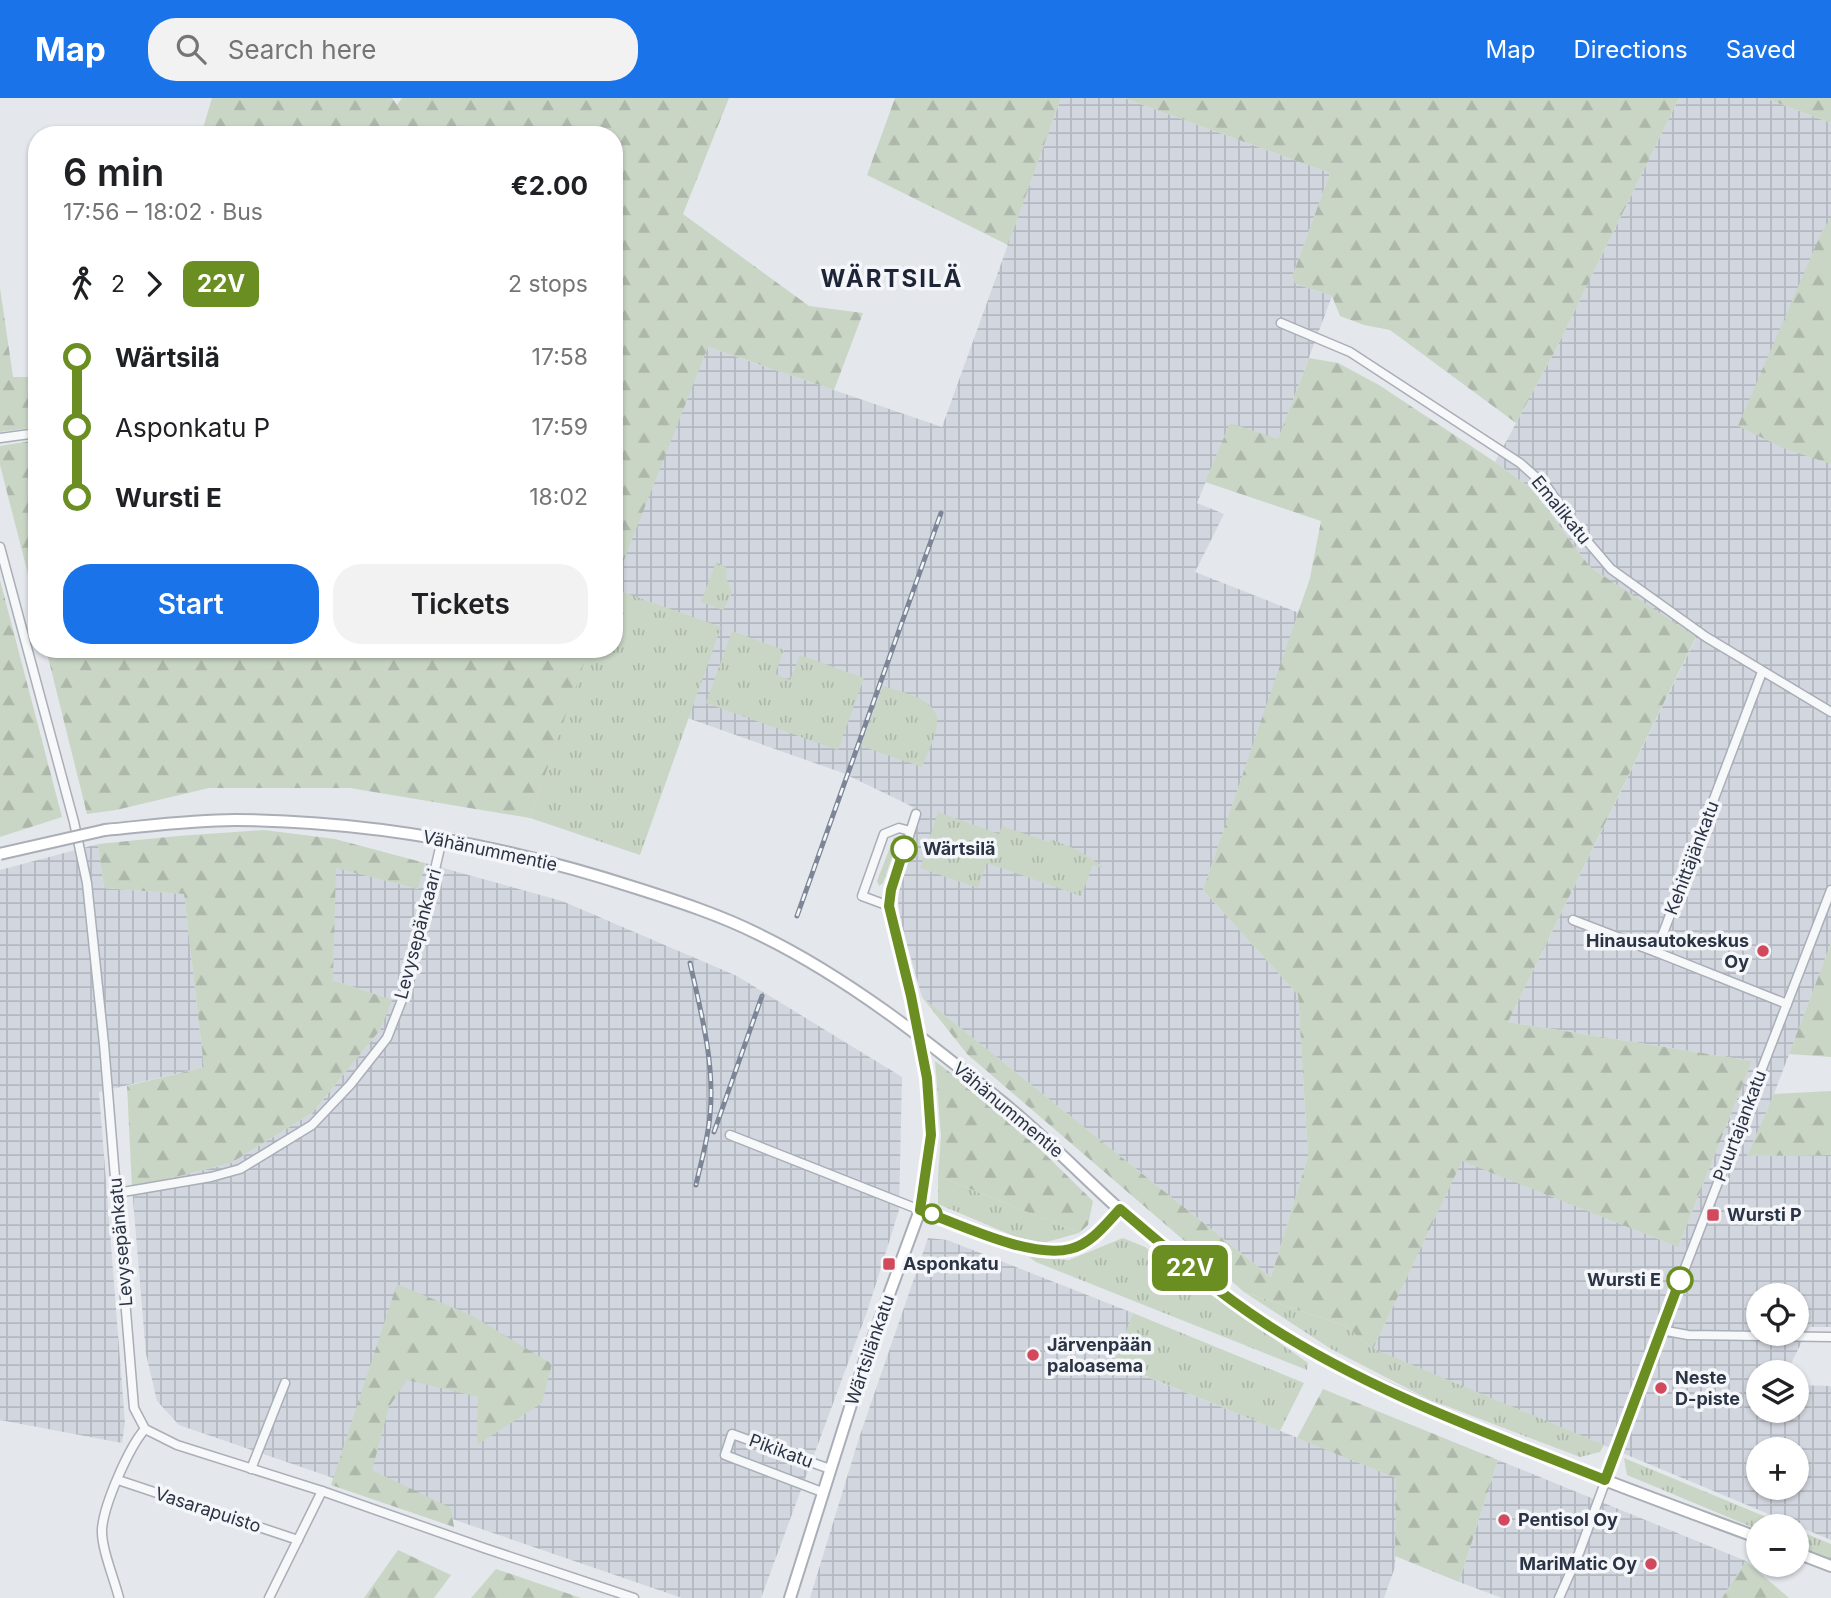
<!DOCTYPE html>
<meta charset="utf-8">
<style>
:root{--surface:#fff;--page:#f2f2f2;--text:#202124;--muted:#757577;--accent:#1a73e8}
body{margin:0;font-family:Inter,sans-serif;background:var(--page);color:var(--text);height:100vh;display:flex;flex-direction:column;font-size:26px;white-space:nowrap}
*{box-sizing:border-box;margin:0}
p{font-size:23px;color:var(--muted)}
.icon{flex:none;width:38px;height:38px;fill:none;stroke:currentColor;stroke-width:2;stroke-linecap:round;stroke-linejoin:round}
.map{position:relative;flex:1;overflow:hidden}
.drawer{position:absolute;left:28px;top:28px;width:595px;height:532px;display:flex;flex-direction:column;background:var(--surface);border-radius:28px;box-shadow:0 2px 5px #0004}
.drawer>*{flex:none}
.badge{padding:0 14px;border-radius:10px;font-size:24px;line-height:46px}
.controls{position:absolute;left:1746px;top:1185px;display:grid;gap:14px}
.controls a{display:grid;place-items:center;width:63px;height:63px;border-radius:50%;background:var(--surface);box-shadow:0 2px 5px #0004;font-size:35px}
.map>.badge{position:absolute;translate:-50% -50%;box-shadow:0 0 0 4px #fff}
.legs{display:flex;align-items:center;gap:10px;height:77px;padding:0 35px;font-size:23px}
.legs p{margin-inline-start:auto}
.headline{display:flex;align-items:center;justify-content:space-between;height:119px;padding:0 35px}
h1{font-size:38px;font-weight:600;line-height:52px}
.button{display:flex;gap:14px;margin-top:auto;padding:14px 35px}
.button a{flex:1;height:80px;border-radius:28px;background:var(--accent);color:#fff;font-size:28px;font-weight:600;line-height:80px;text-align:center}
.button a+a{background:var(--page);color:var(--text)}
ul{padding:0 35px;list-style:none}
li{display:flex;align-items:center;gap:24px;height:70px;font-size:26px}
li i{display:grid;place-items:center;width:10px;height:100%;margin:0 9px;background:currentColor}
li i::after{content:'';width:18px;height:18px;margin:-9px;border:5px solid;border-radius:50%;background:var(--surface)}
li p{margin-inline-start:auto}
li:first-child i{background:linear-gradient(#0000 50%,currentColor 0)}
li:last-child i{background:linear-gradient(currentColor 50%,#0000 0)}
header{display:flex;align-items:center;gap:42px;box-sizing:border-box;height:98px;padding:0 35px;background:var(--accent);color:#fff}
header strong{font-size:33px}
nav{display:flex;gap:38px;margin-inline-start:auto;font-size:24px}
.search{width:490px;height:63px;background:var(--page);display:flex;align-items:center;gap:18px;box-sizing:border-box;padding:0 24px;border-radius:28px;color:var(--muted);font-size:26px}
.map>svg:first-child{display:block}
.industrial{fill:url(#industrial-grid);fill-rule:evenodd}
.grass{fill:url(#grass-tufts)}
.forest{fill:url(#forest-firs)}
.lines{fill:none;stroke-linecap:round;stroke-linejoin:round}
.street-casing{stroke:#a9aeb7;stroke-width:11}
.secondary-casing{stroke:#a9aeb7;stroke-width:14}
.street{stroke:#f7f8fa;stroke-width:8}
.secondary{stroke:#fff;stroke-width:10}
.rail-casing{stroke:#7d8696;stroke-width:5}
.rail{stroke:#f4f6f9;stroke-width:2.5;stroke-dasharray:8;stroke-linecap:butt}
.street-bridge-casing{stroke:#a9aeb7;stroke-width:11;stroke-linecap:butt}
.secondary-bridge-casing{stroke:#a9aeb7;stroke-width:14;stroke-linecap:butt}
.street-bridge{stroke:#f7f8fa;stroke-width:8}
.secondary-bridge{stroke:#fff;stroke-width:10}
.line-1-casing{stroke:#fff;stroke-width:16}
.line-1{stroke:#6b8e23;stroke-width:10}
.stop-1-dot{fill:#fff;stroke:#6b8e23;stroke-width:3.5}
.poi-dot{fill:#d1495b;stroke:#f4f6f9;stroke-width:2.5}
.labels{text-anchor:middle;stroke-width:7;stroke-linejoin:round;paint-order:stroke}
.street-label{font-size:18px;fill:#2b3445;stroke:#f4f6f9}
.stop-label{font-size:18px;font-weight:bold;fill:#2b3445;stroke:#f4f6f9;text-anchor:start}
.poi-label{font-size:18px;font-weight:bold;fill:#2b3445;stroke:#f4f6f9;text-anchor:start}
.district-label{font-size:24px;font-weight:bold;letter-spacing:2px;fill:#1d2536;stroke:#f4f6f9}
</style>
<header>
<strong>Map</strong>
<div class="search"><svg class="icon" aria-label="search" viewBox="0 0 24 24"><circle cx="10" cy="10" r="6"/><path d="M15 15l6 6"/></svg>Search here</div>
<nav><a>Map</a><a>Directions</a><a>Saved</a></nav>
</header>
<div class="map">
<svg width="1831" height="1500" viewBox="0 0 1831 1500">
<defs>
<pattern id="industrial-grid" width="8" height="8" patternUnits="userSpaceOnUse" patternTransform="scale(1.75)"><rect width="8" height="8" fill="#d2d6de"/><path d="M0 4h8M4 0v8" fill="none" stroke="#b4b8c0"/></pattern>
<pattern id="grass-tufts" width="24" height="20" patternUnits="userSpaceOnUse" patternTransform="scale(1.75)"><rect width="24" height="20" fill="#c9d6c5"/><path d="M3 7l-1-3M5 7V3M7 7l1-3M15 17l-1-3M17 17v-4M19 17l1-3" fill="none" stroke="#adb8ab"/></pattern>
<pattern id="forest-firs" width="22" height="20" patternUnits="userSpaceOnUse" patternTransform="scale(1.75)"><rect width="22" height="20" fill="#c9d6c5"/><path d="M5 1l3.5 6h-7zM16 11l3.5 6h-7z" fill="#adb8ab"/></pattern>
</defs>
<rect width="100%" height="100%" fill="#e4e7ec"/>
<g class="industrial">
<path d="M1061 0H1124L1330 75 1292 179 1296 186 1332 198 1278 342 1230 325 1197 405 1224 416 1195 474 1299 515 1203 792 1298 897 1308 1058 1271 1179 922 899 901 825 893 766 913 709 843 675 577 581 614 551V476L708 249 942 329Z"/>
<path d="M1679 0H1765L1831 25V845L1774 996 1747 1058 1831 1057V1229H1809L1787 1274H1759V1312H1797V1287L1831 1288V1442L1373 1251 1462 1062 1678 1149 1752 963 1508 924 1696 540 1590 469 1532 391 1495 364 1555 253ZM1759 1197H1797V1236H1759ZM1759 1351H1797V1390H1759Z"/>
<path d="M98 746 104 790 184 796 204 969 99 994 125 1325 122 1345 0 1322V772Z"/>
<path d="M425 765 562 803 737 878 902 979 899 1112 868 1211 761 1500H682L179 1327 157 1303 146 1256 132 1090 231 1065 312 1015 380 932 391 902 333 882 335 769 418 791Z"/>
<path d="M928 1140 947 1142 1133 1215 1115 1266 1397 1380 1395 1469 1384 1500H810L859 1340Z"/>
<path d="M1498 1362 1746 1463 1722 1500H1502L1459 1484Z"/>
</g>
<g class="grass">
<path d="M716 464 727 470 726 479 732 495 723 512 701 504Z"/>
<path d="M614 491 721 529 640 757 530 720 588 551H614Z"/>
<path d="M732 533 784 552 775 576 790 582 800 557 864 580 838 652 706 605Z"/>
<path d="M883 588C901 594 941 601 937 627 935 641 927 656 922 669L861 648Z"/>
<path d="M938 714 999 736 1002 728 1049 744 1050 741 1078 752 1102 768 1101 770 1093 767 1081 798 987 765 978 790 920 770Z"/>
<path d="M894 739 897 740 898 743 883 785 879 788 877 783Z"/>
<path d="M938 1078 1079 1135 1043 1145 1016 1139 938 1106Z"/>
<path d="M1123 1140 1145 1149 1308 1265 1307 1272 1036 1164 1029 1159 1069 1162Z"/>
<path d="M1244 1194 1346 1228 1372 1250 1604 1347 1600 1354 1580 1359 1428 1301 1331 1251Z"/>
<path d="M1133 1215 1304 1285 1280 1333 1114 1265Z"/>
<path d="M1624 1360 1788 1428H1759V1432L1627 1377Z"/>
<path d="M1797 1432 1831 1446V1462L1797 1448Z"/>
</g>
<g class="forest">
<path d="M212 0H392L397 7 402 0H729L683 116 809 208 863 215 834 292 708 249 614 487V37H201Z"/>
<path d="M895 0H1061L1008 147 867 77Z"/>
<path d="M1124 0H1679L1555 253 1516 325 1390 232 1364 227 1340 218 1332 198 1296 186 1292 179 1330 75Z"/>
<path d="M1765 0H1831V25Z"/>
<path d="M1831 120V366L1783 350 1738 328 1822 133Z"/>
<path d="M0 190 13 279H37V329L0 334Z"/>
<path d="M1309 260 1338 265 1379 287 1495 364 1532 391 1590 469 1696 539 1508 924 1752 963 1678 1149 1462 1063 1373 1251 1346 1228 1244 1194 967 956 922 899 1271 1179 1308 1058 1298 897 1203 792 1310 480 1321 423 1205 384 1230 325 1278 341Z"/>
<path d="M37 342V479L29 480 0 367V348Z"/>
<path d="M0 482 62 719 0 739Z"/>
<path d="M46 551H589L530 720 350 690H209L116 712 87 716Z"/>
<path d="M264 732 335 741 425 765 418 791 336 770 333 882 392 902 380 932 312 1015 231 1065 132 1090 127 988 204 969 184 796 104 790 98 746 178 738Z"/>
<path d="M1831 845V959L1789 956Z"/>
<path d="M935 963 1003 1015 1093 1103 1088 1127 1079 1135 938 1078 941 1038Z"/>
<path d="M1831 993V1057L1747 1058 1774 996Z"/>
<path d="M397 1186 471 1217 552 1266 542 1305 477 1347 478 1299 407 1282 389 1309 372 1372 451 1410 454 1429 331 1387Z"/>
<path d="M1323 1291 1498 1362 1459 1484 1395 1458 1396 1380 1297 1340Z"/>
<path d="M398 1452 451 1477 434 1500H364Z"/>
<path d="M1746 1463 1789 1500H1722Z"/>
<path d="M496 1471 581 1500H471Z"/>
</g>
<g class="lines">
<defs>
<g id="street">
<path d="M1281 225 1350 254 1520 365 1547 389 1576 430 1611 471 1706 539 1831 614"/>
<path d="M0 340 37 335"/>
<path d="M0 449 74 724 87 785 104 946 134 1310 145 1331 177 1347 322 1393 484 1450 634 1500"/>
<path d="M1762 574 1656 854 1787 906"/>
<path d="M889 808 862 798 884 736 899 730 910 733"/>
<path d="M1573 822 1656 854"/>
<path d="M911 898 889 801 916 716"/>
<path d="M730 1037 920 1112 931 1037 927 980"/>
<path d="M117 1095 211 1079 240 1071 312 1027 350 987 387 940 409 884 442 741"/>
<path d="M1661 1232 1688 1237 1831 1239"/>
<path d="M251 1371 285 1285"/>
<path d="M118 1382 298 1442"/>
<path d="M822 1394 725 1357 732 1336 830 1371"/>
<path d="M119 1500C114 1480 101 1450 102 1431 104 1406 129 1349 145 1331"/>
<path d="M269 1500 322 1393"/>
<path d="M1559 1500 1579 1455 1661 1232 1831 792"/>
</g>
<g id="secondary">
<path d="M105 732C148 728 192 722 235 722 371 723 507 748 636 790 677 803 720 817 758 836 847 879 926 942 1002 1004 1043 1037 1080 1076 1119 1111 1166 1151 1214 1192 1265 1225 1319 1261 1380 1288 1439 1314 1544 1361 1652 1400 1759 1440"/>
<path d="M1797 1455 1831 1468"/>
<path d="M790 1500 865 1262 920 1112C960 1126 1029 1161 1070 1151 1091 1146 1106 1126 1120 1111"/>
</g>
</defs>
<use href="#street" class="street-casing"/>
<use href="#secondary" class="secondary-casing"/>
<use href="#street" class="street"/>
<use href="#secondary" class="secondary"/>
<defs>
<g id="rail">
<path d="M797 818 941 415"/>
<path d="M690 865C701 914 715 966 710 1017 708 1041 701 1064 696 1087"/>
<path d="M714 1034 762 898"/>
</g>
</defs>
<use href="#rail" class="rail-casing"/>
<use href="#rail" class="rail"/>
<defs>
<path id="street-bridge" d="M911 898 927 980"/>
<path id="secondary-bridge" d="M0 756 105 732"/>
</defs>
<use href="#street-bridge" class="street-bridge-casing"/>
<use href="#secondary-bridge" class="secondary-bridge-casing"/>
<use href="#street-bridge" class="street-bridge"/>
<use href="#secondary-bridge" class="secondary-bridge"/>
</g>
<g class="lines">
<defs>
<path id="line-1" d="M904 751 891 792 889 808 911 898 927 980 931 1037 920 1112C959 1126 1030 1161 1070 1151 1091 1146 1106 1126 1120 1111 1167 1151 1214 1192 1266 1226 1371 1294 1490 1336 1605 1382L1680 1182"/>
</defs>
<use href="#line-1" class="line-1-casing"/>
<use href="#line-1" class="line-1"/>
</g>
<g class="stop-1-dot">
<circle cx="904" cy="751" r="12"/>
<circle cx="932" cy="1116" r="9"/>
<circle cx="1680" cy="1182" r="12"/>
</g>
<g class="poi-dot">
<circle cx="1763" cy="853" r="7"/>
<rect x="1706" y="1110" width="14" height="14" rx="3.5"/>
<rect x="882" y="1159" width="14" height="14" rx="3.5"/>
<circle cx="1033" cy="1257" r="7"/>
<circle cx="1661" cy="1290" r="7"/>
<circle cx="1504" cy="1422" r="7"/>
<circle cx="1651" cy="1466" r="7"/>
</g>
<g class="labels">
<g class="street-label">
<text transform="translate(1561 412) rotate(51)" y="6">Emalikatu</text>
<text transform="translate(490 753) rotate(12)" y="6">Vähänummentie</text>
<text transform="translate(1692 760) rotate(-69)" y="6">Kehittäjänkatu</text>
<text transform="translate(418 836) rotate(-75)" y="6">Levysepänkaari</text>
<text transform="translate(1008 1012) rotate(40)" y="6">Vähänummentie</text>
<text transform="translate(1740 1028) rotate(-69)" y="6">Puurtajankatu</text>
<text transform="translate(121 1144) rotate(-95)" y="6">Levysepänkatu</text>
<text transform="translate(870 1252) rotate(-71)" y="6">Wärtsilänkatu</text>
<text transform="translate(781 1353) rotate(20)" y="6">Pikikatu</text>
<text transform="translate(208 1412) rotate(18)" y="6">Vasarapuisto</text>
</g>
<g class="stop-label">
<text x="923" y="757">Wärtsilä</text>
<text x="1661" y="1188" text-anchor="end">Wursti E</text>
</g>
<g class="poi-label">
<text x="1749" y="849" text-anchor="end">Hinausautokeskus<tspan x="1749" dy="21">Oy</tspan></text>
<text x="1727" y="1123">Wursti P</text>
<text x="903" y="1172">Asponkatu</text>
<text x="1047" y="1253">Järvenpään<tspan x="1047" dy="21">paloasema</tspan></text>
<text x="1675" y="1286">Neste<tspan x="1675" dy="21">D-piste</tspan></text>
<text x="1518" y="1428">Pentisol Oy</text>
<text x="1637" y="1472" text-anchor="end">MariMatic Oy</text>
</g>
<g class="district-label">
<text x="892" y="189">WÄRTSILÄ</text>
</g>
</g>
</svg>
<div class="controls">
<a><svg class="icon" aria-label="locate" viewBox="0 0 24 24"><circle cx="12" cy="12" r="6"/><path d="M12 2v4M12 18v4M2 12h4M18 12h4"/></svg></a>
<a><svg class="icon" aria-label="layers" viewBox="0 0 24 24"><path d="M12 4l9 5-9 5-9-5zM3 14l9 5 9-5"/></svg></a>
<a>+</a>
<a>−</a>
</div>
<b class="badge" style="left:1190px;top:1170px;background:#6b8e23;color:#fff">22V</b>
<section class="drawer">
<div class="headline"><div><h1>6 min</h1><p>17:56 – 18:02 · Bus</p></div><b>€2.00</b></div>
<div class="legs"><svg class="icon" aria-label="walk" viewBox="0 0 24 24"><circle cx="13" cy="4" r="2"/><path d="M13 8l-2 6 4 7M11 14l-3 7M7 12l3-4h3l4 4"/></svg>2<svg class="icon" aria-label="forward" viewBox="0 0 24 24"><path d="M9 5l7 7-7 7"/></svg><b class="badge" style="background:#6b8e23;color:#fff">22V</b><p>2 stops</p></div>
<ul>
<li><i style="color:#6b8e23"></i><b>Wärtsilä</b><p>17:58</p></li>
<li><i style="color:#6b8e23"></i><span>Asponkatu P</span><p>17:59</p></li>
<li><i style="color:#6b8e23"></i><b>Wursti E</b><p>18:02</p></li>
</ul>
<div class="button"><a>Start</a><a>Tickets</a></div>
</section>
</div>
